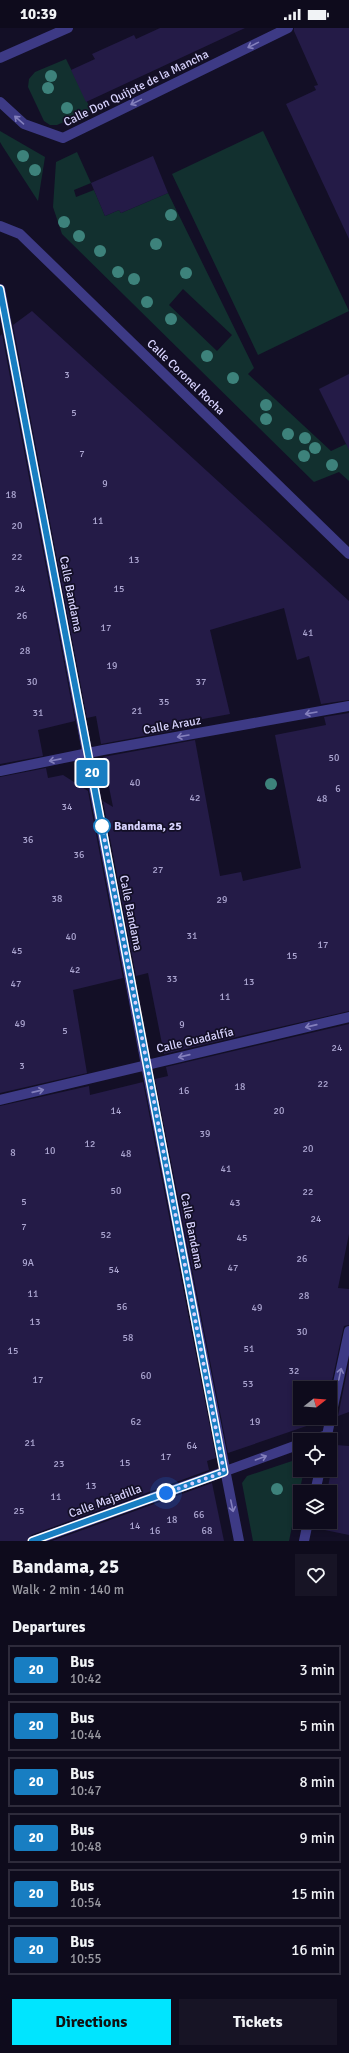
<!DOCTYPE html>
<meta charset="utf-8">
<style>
:root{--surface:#0e0b1c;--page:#171425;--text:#f1f3f6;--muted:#9b9ba3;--line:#2e2b3b;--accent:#00e5ff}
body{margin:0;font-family:Signika,sans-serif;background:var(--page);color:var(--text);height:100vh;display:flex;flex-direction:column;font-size:15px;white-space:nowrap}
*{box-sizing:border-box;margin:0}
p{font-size:13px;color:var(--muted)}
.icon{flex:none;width:22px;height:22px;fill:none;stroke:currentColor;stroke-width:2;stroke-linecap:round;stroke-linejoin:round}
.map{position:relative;height:1513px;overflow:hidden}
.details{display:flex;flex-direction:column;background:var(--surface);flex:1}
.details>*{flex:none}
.badge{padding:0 8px;border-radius:3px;font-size:14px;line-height:26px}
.needle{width:26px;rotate:73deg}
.buttons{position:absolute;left:293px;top:1353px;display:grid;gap:8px}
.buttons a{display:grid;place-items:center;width:44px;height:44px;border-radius:0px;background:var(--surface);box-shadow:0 2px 6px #0003,0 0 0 1px var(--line);font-size:20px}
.you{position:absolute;width:20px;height:20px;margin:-10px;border:3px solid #fff;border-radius:50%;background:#1a73e8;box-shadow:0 0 0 6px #1a73e833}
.map>.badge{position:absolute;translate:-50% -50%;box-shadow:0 0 0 2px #fff}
h2{padding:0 12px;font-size:15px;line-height:36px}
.round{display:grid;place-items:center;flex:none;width:42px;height:42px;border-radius:0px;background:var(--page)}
.summary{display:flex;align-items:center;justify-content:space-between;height:68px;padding:0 12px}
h1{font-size:19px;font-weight:700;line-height:30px}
.button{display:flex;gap:8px;margin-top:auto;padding:8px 12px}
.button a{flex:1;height:46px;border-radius:0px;background:var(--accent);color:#111;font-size:16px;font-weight:700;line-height:46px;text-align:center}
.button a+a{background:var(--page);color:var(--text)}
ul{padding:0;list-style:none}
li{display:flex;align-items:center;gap:12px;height:50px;margin:0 8px 6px;padding:0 4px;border:2px solid var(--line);border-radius:0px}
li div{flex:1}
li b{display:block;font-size:15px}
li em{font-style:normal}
li .badge{min-width:44px;font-weight:700;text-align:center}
.status{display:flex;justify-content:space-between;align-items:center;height:28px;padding:0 20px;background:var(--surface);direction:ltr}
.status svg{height:11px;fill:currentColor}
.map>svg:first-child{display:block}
.green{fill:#12302f;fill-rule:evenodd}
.building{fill:#241b47}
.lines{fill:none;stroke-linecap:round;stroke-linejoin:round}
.street{stroke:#3d3a85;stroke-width:10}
.tree{fill:#3d827b}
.oneway{stroke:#837fbc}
.line-casing{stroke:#fff;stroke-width:9}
.line{stroke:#187ec2;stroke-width:6}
.walk{stroke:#d9d4ff;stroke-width:4;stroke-dasharray:0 7.2}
.stop-dot{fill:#fff;stroke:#187ec2;stroke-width:2}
.labels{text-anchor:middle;stroke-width:3.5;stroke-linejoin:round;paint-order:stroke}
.number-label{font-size:10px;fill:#aca6d1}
.street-label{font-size:12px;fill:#d9d4ff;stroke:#130f26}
.stop-label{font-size:12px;font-weight:bold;fill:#d9d4ff;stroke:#130f26;text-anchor:start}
</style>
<div class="status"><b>10:39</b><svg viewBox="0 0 49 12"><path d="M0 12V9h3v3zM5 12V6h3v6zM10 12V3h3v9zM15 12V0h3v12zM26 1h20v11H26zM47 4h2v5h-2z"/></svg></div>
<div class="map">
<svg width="349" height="1513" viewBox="0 0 349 1513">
<rect width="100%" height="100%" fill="#130f26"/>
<g class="green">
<path d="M66 31 91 82 57 97H50L44 93 28 59 29 51 35 44Z"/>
<path d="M0 103 45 129 38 173 3 119 0 114Z"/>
<path d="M263 103 349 283 258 327 172 146Z"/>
<path d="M77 124 91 155 74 162 76 169 94 162 105 188 119 182 121 185 168 165 254 340 248 346 331 423 346 416 349 420V453L339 444 314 454 62 206 53 179 56 134ZM183 261 232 307 217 323 169 277Z"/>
<path d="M298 1431 300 1432V1442H304L289 1513H253L242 1455 247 1448Z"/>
</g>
<g class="building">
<path d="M160 0H245L86 74 71 42 95 31 92 26 134 7 136 11Z"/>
<path d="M294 0H349V211L286 76 316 62 314 58 318 57 294 3Z"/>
<path d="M153 128 168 165 121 185 119 182 105 188 91 155Z"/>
<path d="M32 283 349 573V672L321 676 309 628 297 632 284 580 210 602 230 686 192 693 193 699 101 716 96 688 87 690 13 297Z"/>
<path d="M2 306 75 693 38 702 43 728 0 736V308Z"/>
<path d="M349 346V422L319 361Z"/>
<path d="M349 685V983L164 1026 148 945 136 948 103 773 113 779 103 729 195 712 220 848 241 844 243 853 301 840 275 707 326 697 324 689Z"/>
<path d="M46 740 48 750 63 747 88 763 123 950 73 962 87 1045 0 1065V749Z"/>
<path d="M349 996V1206L338 1260 349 1261V1297L344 1298 343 1302 330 1362V1360H300V1390H324V1392L228 1425 155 1051 168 1048 166 1039Z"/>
<path d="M143 1054 216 1430 207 1433 209 1442 31 1507 27 1513H0V1078L89 1058 90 1067Z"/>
<path d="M349 1334V1384L338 1388Z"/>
<path d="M336 1417 349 1418V1507L320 1501 321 1494H330V1464H327Z"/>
<path d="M212 1455 224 1513H52Z"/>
</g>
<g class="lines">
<g class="street">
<path d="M0 30 68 0"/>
<path d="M0 74 24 96 63 110 288 0"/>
<path d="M0 198 20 206 349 526"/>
<path d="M0 261 146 1037 239 1513"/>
<path d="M0 743 103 722 349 678"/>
<path d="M0 1072 349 989"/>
<path d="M312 1412 327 1407"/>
<path d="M326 1412 349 1303"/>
<path d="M315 1464 320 1442"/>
<path d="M33 1513 300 1416"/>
<path d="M304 1513 308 1494"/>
</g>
</g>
<g class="tree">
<circle cx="51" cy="48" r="6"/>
<circle cx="48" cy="60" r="6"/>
<circle cx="67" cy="80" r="6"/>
<circle cx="23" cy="128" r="6"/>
<circle cx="35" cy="142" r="6"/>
<circle cx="171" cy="187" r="6"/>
<circle cx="64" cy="194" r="6"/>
<circle cx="79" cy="208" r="6"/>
<circle cx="156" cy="216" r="6"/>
<circle cx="100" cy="223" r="6"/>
<circle cx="118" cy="244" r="6"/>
<circle cx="186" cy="245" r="6"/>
<circle cx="134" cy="251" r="6"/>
<circle cx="147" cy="274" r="6"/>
<circle cx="171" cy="291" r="6"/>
<circle cx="207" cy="328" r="6"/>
<circle cx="233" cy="350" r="6"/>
<circle cx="266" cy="377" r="6"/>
<circle cx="266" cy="391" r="6"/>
<circle cx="288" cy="406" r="6"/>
<circle cx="305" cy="410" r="6"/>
<circle cx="315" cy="420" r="6"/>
<circle cx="304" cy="428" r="6"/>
<circle cx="332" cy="437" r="6"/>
<circle cx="271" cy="756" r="6"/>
<circle cx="277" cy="1461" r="6"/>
</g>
<defs><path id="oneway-shaft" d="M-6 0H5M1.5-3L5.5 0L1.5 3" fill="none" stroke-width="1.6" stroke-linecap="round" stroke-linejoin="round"/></defs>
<g class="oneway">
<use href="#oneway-shaft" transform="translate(253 17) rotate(154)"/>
<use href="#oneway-shaft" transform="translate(136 74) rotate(154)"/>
<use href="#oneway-shaft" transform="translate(19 92) rotate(-139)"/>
<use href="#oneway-shaft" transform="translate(311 685) rotate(170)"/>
<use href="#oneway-shaft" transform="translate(183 708) rotate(170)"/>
<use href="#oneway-shaft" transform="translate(55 732) rotate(169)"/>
<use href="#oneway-shaft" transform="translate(311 998) rotate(167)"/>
<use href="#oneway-shaft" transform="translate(184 1028) rotate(167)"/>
<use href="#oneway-shaft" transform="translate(38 1063) rotate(-13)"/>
<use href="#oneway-shaft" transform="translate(340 1346) rotate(-78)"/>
<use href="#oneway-shaft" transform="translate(261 1430) rotate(-20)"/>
<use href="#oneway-shaft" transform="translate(232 1478) rotate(78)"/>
</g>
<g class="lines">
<defs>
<path id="line" d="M0 261 224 1444 32 1513"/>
</defs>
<use href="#line" class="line-casing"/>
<use href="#line" class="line"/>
<path class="walk" d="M102 798 224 1444 166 1465"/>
</g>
<circle class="stop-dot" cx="102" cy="798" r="8"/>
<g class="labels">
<g class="number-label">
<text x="67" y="350">3</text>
<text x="74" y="388">5</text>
<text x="82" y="429">7</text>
<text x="105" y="459">9</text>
<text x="11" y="470">18</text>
<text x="98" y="496">11</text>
<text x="17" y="501">20</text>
<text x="17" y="532">22</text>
<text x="134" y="535">13</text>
<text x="20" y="564">24</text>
<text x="119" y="564">15</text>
<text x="22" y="591">26</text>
<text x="106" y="603">17</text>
<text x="308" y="608">41</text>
<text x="25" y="626">28</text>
<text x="112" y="641">19</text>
<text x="32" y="657">30</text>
<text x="201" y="657">37</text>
<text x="164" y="677">35</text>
<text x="137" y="686">21</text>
<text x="38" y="688">31</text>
<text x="334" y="733">50</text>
<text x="135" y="758">40</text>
<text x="338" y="764">6</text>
<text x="195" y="773">42</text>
<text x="322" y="774">48</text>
<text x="67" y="782">34</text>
<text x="28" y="815">36</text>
<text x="79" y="830">36</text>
<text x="158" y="845">27</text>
<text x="57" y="874">38</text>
<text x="222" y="875">29</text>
<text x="192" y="911">31</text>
<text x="71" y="912">40</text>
<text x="323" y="920">17</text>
<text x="17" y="926">45</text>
<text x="292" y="931">15</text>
<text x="75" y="945">42</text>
<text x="172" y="954">33</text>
<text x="249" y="957">13</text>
<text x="16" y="959">47</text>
<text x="225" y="972">11</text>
<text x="20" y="999">49</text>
<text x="182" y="1000">9</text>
<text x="65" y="1006">5</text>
<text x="337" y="1023">24</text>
<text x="22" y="1041">3</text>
<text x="323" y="1059">22</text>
<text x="240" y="1062">18</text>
<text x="184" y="1066">16</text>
<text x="116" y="1086">14</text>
<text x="279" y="1086">20</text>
<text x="205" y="1109">39</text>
<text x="90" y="1119">12</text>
<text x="308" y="1124">20</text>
<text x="50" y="1126">10</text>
<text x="13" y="1128">8</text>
<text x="126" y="1129">48</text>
<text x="226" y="1144">41</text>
<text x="116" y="1166">50</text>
<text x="308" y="1167">22</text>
<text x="24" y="1177">5</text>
<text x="235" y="1178">43</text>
<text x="316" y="1194">24</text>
<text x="24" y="1202">7</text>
<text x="106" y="1210">52</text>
<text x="242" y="1213">45</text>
<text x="302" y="1234">26</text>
<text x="28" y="1238">9A</text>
<text x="233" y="1243">47</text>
<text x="114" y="1245">54</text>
<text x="33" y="1269">11</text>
<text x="304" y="1271">28</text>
<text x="122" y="1282">56</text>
<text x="257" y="1283">49</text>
<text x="35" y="1297">13</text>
<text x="302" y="1307">30</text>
<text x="128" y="1313">58</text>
<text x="249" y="1324">51</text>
<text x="13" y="1326">15</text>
<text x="294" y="1346">32</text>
<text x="146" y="1351">60</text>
<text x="38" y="1355">17</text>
<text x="248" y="1359">53</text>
<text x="136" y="1397">62</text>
<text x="255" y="1397">19</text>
<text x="30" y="1418">21</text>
<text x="192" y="1421">64</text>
<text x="166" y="1432">17</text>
<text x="125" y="1438">15</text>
<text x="59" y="1439">23</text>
<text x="91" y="1461">13</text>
<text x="56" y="1472">11</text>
<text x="19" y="1486">25</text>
<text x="199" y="1490">66</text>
<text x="172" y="1495">18</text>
<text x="135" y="1501">14</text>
<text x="155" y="1506">16</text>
<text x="207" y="1506">68</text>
</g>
<g class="street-label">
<text transform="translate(136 60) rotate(-26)" y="4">Calle Don Quijote de la Mancha</text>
<text transform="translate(186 349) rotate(44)" y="4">Calle Coronel Rocha</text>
<text transform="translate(71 566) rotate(79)" y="4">Calle Bandama</text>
<text transform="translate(172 697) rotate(-10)" y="4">Calle Arauz</text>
<text transform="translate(131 885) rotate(79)" y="4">Calle Bandama</text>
<text transform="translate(195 1012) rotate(-13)" y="4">Calle Guadalfía</text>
<text transform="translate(192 1203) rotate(79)" y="4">Calle Bandama</text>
<text transform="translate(105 1473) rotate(-20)" y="4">Calle Majadilla</text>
</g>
<g class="stop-label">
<text x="114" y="802">Bandama, 25</text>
</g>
</g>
</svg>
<div class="buttons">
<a><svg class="needle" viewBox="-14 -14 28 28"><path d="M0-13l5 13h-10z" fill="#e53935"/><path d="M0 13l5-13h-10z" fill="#9b9ba3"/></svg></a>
<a><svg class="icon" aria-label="locate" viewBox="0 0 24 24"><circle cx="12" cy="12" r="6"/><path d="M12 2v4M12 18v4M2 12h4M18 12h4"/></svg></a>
<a><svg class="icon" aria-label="layers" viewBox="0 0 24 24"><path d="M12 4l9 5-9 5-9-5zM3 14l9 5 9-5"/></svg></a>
</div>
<div class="you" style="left:166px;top:1465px"></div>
<b class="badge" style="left:92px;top:745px;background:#187ec2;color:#fff">20</b>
</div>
<section class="details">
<div class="summary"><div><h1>Bandama, 25</h1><p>Walk · 2 min · 140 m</p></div><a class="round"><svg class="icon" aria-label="heart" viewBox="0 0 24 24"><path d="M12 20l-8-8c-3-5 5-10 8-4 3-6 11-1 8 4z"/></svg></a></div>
<h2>Departures</h2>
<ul>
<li><span class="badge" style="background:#187ec2;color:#fff">20</span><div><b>Bus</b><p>10:42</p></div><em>3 min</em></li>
<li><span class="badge" style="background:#187ec2;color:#fff">20</span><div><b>Bus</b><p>10:44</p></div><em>5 min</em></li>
<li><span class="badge" style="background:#187ec2;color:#fff">20</span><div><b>Bus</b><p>10:47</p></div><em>8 min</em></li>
<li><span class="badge" style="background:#187ec2;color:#fff">20</span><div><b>Bus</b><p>10:48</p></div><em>9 min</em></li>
<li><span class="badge" style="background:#187ec2;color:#fff">20</span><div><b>Bus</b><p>10:54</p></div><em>15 min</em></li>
<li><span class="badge" style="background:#187ec2;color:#fff">20</span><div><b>Bus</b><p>10:55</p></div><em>16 min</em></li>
</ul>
<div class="button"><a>Directions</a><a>Tickets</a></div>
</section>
